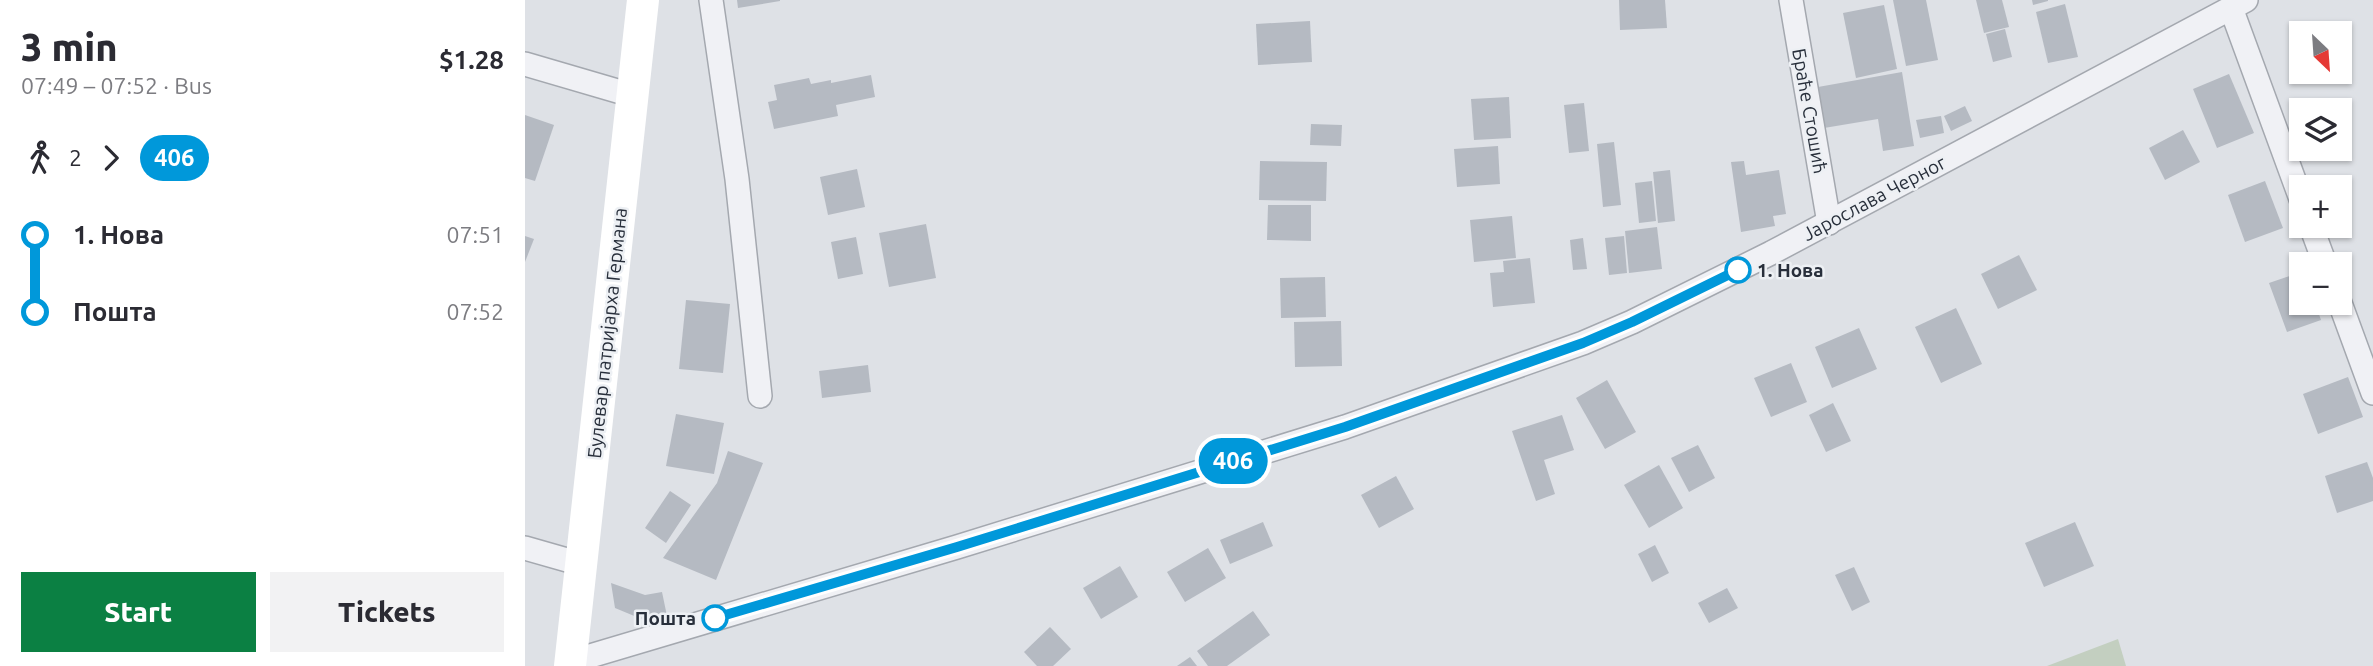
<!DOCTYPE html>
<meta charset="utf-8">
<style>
:root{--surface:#fff;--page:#f2f2f3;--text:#2b2b33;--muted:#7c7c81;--accent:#0b8043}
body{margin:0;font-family:Ubuntu,sans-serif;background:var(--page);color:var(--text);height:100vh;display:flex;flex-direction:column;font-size:26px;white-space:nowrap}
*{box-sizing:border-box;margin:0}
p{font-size:23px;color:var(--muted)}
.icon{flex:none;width:38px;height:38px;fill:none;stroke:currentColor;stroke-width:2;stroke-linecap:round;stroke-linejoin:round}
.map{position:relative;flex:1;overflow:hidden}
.sheet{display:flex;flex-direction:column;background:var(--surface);width:525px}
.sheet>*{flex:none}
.badge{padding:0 14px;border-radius:23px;font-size:24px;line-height:46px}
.needle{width:46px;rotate:155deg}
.fabs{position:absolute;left:1764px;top:21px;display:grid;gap:14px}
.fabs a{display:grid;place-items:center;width:63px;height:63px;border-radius:0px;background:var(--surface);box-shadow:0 2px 5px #0004;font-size:35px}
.map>.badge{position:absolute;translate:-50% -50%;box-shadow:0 0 0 4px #fff}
.legs{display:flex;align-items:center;gap:10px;height:77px;padding:0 21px;font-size:23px}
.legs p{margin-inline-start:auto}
.headline{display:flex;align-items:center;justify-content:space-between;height:119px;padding:0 21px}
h1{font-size:38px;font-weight:800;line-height:52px}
.action{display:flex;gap:14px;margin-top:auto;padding:14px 21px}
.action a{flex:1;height:80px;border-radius:0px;background:var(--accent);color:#fff;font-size:28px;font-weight:800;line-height:80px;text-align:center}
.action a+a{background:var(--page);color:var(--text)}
ul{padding:0 21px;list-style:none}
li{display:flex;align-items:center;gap:24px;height:77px;font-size:26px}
li i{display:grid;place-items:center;width:10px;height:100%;margin:0 9px;background:currentColor}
li i::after{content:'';width:18px;height:18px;margin:-9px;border:5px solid;border-radius:50%;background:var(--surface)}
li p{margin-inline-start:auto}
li:first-child i{background:linear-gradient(#0000 50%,currentColor 0)}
li:last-child i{background:linear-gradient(currentColor 50%,#0000 0)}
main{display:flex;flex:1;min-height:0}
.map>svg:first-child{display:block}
.green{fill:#c3cfc0}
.building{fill:#b5bac2}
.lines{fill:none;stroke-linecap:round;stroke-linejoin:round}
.minor-casing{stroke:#a4a8af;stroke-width:26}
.minor{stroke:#f0f1f5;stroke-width:23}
.secondary{stroke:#fff;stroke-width:32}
.line-1-casing{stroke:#fff;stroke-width:16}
.line-1{stroke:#0098da;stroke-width:10}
.stop-1-dot{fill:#fff;stroke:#0098da;stroke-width:3.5}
.labels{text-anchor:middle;stroke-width:5;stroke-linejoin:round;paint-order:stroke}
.street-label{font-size:19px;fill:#282f3b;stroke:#edf0f4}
.stop-label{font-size:19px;font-weight:bold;fill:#282f3b;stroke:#edf0f4;text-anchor:start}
</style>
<main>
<section class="sheet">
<div class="headline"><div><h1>3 min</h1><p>07:49 – 07:52 · Bus</p></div><b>$1.28</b></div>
<div class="legs"><svg class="icon" aria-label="walk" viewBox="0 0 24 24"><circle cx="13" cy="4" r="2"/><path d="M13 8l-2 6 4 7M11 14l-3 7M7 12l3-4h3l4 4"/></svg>2<svg class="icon" aria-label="forward" viewBox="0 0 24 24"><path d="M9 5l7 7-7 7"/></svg><b class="badge" style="background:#0098da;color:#fff">406</b></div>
<ul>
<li><i style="color:#0098da"></i><b>1. Нова</b><p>07:51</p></li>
<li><i style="color:#0098da"></i><b>Пошта</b><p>07:52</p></li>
</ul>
<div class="action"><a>Start</a><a>Tickets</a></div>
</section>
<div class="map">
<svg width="1848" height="666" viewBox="0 0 1848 666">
<rect width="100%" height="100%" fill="#dee1e6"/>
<path class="green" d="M1593 639 1601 666H1522Z"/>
<g class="building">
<path d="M212 0H255V1L213 8Z"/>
<path d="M1094 0H1140L1142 28 1095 30Z"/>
<path d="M1368 0H1401L1413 60 1381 66Z"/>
<path d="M1451 0H1477L1484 27 1459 33Z"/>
<path d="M1507 0H1523V1L1508 5Z"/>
<path d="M1540 4 1553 57 1523 63 1511 12Z"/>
<path d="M1359 5 1372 69 1331 78 1318 13Z"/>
<path d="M785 21 787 62 733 65 731 24Z"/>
<path d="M1480 29 1487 57 1468 62 1461 34Z"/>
<path d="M1377 72 1389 146 1358 151 1353 119 1299 128 1293 87Z"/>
<path d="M1704 74 1729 133 1692 148 1668 89Z"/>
<path d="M346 75 350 97 311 105 313 116 249 129 243 102 252 100 249 85 284 78 286 84 306 80V83Z"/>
<path d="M984 97 986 138 949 140 946 99Z"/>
<path d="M1059 103 1064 151 1044 153 1039 105Z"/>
<path d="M1440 106 1447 121 1426 131 1419 116Z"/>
<path d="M0 115 29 125 10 181 0 178Z"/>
<path d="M1416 116 1419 133 1395 138 1391 120Z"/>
<path d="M786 124 817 125 816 146 785 145Z"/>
<path d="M1658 130 1675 162 1640 180 1624 148Z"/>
<path d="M1089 142 1096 205 1078 207 1072 144Z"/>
<path d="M973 146 975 184 932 187 929 149Z"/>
<path d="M735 161 802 162 801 201 734 200Z"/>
<path d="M1219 161 1221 175 1254 170 1261 214 1248 216 1250 226 1216 232 1206 162Z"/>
<path d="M332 169 340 207 303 215 295 177Z"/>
<path d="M1145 170 1150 221 1133 223 1128 172Z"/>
<path d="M1127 181 1131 221 1114 223 1110 183Z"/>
<path d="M1740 181 1758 228 1720 242 1703 195Z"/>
<path d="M743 205H786V241L742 240Z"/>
<path d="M987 216 991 258 949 262 945 220Z"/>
<path d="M401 224 411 278 364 287 354 233Z"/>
<path d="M1132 227 1137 269 1104 273 1100 231Z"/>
<path d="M0 236 9 239 0 262Z"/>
<path d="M1099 236 1102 273 1084 275 1080 238Z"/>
<path d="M331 237 338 274 313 279 306 242Z"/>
<path d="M1058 238 1062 269 1048 270 1045 240Z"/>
<path d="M1494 255 1512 290 1473 309 1456 274Z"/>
<path d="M1005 258 1010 303 968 307 965 273 979 272 978 261Z"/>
<path d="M1776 272V303H1790L1796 320 1762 332 1744 283Z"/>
<path d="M800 277 801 317 756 318 755 278Z"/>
<path d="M161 300 205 304 198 373 154 369Z"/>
<path d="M1431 308 1457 364 1416 383 1390 327Z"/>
<path d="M816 321 817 366 770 367 769 322Z"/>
<path d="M1334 328 1352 369 1307 388 1290 347Z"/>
<path d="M1266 363 1282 402 1246 417 1229 378Z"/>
<path d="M343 365 346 392 297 398 294 371Z"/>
<path d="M1823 377 1838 417 1793 434 1778 394Z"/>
<path d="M1082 380 1111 432 1080 449 1051 398Z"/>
<path d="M1308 403 1326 441 1301 452 1284 415Z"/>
<path d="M151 414 199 423 189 474 141 466Z"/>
<path d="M1037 415 1049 450 1019 460 1030 494 1011 501 987 431Z"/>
<path d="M1173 445 1190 478 1164 492 1146 458Z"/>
<path d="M203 451 238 463 191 580 138 558 192 483Z"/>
<path d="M1842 462 1848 478V501L1812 513 1800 476Z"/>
<path d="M1134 465 1158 508 1124 528 1099 485Z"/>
<path d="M871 476 889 509 854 528 836 495Z"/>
<path d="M145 491 166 505 141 543 120 528Z"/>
<path d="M738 522 748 546 705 564 695 540Z"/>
<path d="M1550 522 1569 566 1519 587 1500 543Z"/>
<path d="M1130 545 1144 573 1127 582 1113 554Z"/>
<path d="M683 548 701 578 660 602 642 572Z"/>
<path d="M595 566 613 597 576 619 558 588Z"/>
<path d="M1329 567 1345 602 1327 611 1310 575Z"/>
<path d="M86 583 120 595 137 592 142 616 119 620 90 608Z"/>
<path d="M1202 588 1213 608 1184 623 1173 603Z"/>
<path d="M728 611 745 635 702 666H683L672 651Z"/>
<path d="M525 627 546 649 528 666H512L499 652Z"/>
<path d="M665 657 672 666H652Z"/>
</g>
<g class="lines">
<defs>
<g id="minor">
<path d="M186 0 212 179 235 396"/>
<path d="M1266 0 1304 223"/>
<path d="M1706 8 1776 199"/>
<path d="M0 64 106 95"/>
<path d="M1786 226 1800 264"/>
<path d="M1815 303 1848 393"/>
<path d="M0 548 56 564"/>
<path d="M45 662 432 547 820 427 1058 343 1107 322 1246 253 1721 0"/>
</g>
</defs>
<use href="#minor" class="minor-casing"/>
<use href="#minor" class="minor"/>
<path class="secondary" d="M45 666 118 0"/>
</g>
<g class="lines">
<defs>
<path id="line-1" d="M190 618 432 547 820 427 1058 343 1107 322 1213 270"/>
</defs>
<use href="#line-1" class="line-1-casing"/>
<use href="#line-1" class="line-1"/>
</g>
<g class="stop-1-dot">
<circle cx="1213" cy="270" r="12"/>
<circle cx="190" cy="618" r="12"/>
</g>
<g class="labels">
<g class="street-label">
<text transform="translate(1285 111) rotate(80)" y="7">Браће Стошић</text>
<text transform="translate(1349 198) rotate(-28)" y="7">Јарослава Черног</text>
<text transform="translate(82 333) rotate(-84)" y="7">Булевар патријарха Германа</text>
</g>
<g class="stop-label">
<text x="1232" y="277">1. Нова</text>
<text x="171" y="625" text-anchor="end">Пошта</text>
</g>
</g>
</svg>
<div class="fabs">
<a><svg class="needle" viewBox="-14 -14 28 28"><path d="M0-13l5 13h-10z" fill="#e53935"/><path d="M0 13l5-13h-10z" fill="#7c7c81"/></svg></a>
<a><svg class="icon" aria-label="layers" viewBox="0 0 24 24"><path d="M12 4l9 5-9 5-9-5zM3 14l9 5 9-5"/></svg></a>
<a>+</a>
<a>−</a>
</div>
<b class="badge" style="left:708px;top:461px;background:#0098da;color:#fff">406</b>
</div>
</main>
